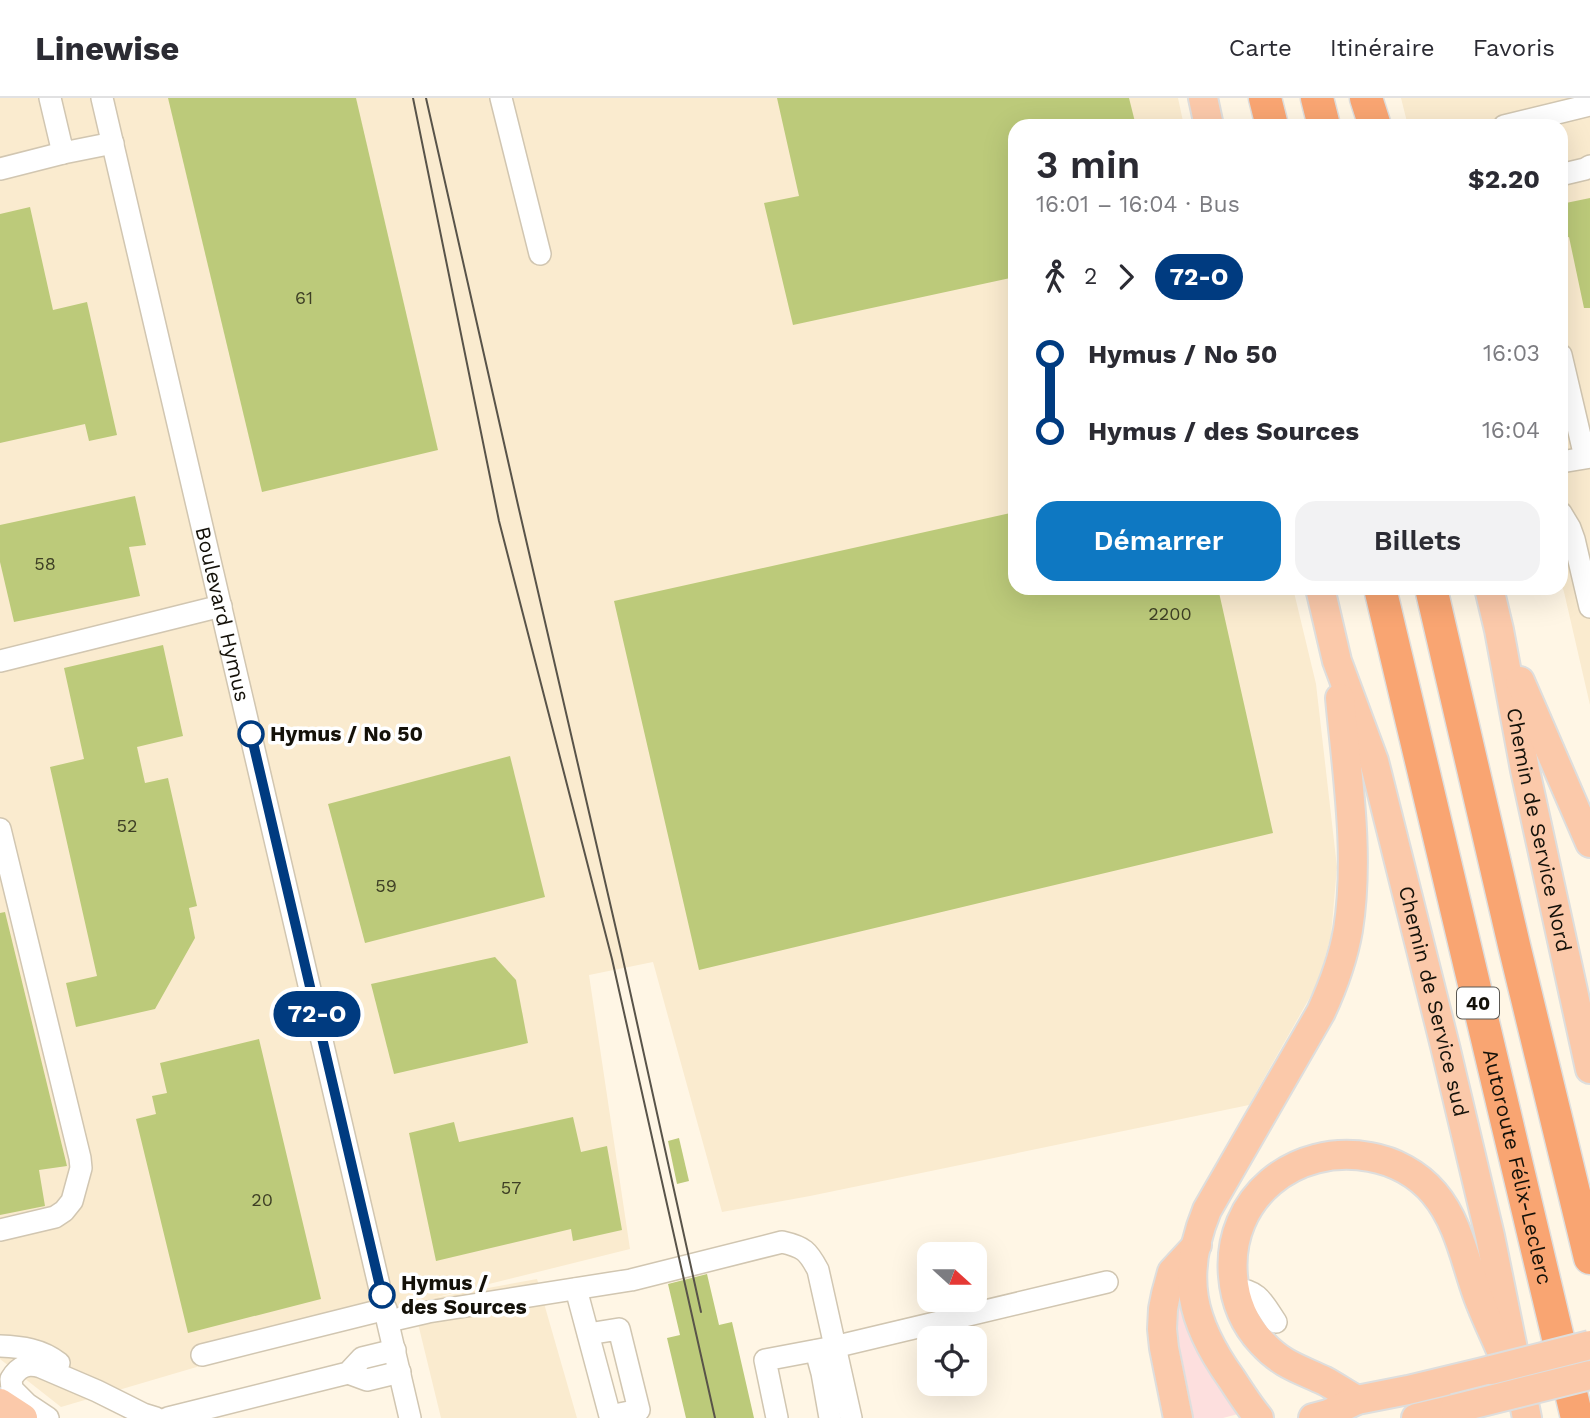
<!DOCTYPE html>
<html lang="fr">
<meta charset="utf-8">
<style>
:root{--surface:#fff;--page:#f2f2f3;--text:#2b2b33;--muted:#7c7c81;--line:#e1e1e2;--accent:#0e78c2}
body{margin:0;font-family:"Work Sans",sans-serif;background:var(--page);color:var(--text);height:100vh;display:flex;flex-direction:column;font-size:26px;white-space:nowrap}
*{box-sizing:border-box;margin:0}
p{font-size:23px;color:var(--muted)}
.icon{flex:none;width:38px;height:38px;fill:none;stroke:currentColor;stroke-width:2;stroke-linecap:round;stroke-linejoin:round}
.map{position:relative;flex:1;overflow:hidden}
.drawer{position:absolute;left:1008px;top:21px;width:560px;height:476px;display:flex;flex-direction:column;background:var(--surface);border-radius:21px;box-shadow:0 7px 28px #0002}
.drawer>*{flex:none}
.badge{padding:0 14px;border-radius:23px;font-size:24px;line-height:46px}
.needle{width:46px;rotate:111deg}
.buttons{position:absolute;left:917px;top:1144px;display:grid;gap:14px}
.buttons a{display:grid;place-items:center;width:70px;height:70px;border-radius:14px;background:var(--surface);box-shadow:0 7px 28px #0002;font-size:35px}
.map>.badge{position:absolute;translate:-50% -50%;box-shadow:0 0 0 4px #fff}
.legs{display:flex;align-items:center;gap:10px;height:77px;padding:0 28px;font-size:23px}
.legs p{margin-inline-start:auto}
.summary{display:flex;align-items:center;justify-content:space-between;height:119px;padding:0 28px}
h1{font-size:38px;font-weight:600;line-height:52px}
.primary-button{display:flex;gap:14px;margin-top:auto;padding:14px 28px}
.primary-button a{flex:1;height:80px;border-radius:21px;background:var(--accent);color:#fff;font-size:28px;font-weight:600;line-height:80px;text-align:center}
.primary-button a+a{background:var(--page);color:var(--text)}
ul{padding:0 28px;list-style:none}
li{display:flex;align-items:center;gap:24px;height:77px;font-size:26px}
li i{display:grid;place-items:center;width:10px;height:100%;margin:0 9px;background:currentColor}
li i::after{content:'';width:18px;height:18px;margin:-9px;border:5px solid;border-radius:50%;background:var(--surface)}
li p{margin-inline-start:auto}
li:first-child i{background:linear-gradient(#0000 50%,currentColor 0)}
li:last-child i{background:linear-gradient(currentColor 50%,#0000 0)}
header{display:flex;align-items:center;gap:42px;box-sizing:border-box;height:98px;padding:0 35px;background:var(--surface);border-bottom:2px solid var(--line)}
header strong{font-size:33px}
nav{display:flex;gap:38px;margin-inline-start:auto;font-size:24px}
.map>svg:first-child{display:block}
.built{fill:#faebcf}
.green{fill:#fddfde}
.building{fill:#bcca7a}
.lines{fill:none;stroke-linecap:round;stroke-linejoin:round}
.minor-casing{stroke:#d1c6b1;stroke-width:24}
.major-casing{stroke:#dededd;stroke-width:32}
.highway-casing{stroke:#dededd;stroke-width:35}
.minor{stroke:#fff;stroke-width:21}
.major{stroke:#fbc9aa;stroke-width:28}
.highway{stroke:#f9a572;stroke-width:32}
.tram{stroke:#585349;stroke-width:2}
.major-bridge-casing{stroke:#dededd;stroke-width:32;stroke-linecap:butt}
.major-bridge{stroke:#fbc9aa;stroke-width:28}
.line-1-casing{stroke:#fff;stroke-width:16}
.line-1{stroke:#003b80;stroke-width:10}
.stop-1-dot{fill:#fff;stroke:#003b80;stroke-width:3.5}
.labels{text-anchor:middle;stroke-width:7;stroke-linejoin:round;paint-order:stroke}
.number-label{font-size:18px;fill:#3e3f25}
.shield{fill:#fff;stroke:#5a5853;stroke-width:2}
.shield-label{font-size:19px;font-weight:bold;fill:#141109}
.street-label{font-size:21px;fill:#141109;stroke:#fff}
.stop-label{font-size:21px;font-weight:bold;fill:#141109;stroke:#fff;text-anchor:start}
</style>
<header>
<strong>Linewise</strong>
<nav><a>Carte</a><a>Itinéraire</a><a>Favoris</a></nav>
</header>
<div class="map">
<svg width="1590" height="1320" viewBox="0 0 1590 1320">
<rect width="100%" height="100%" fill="#fff6e5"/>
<g class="built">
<path d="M0 0H1178L1184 28H1015V490H1293L1316 586 1337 769 1331 838 1318 885 1249 1007 810 1098 722 1114 653 864 589 877 630 1151 433 1200 537 1181 577 1320H441L413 1205 61 1309 0 1261Z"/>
<path d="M1401 0H1590V607L1564 494 1561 485V28H1408Z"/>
</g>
<path class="green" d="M1179 1184C1181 1198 1182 1213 1186 1227 1197 1260 1219 1287 1238 1316L1223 1320H1190L1174 1240Z"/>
<g class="building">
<path d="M168 0H356L438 352 262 394Z"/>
<path d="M777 0H1129L1136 28H1015V179L793 227 764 105 799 98Z"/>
<path d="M1590 100V210H1584L1569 139 1561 141V106Z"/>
<path d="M30 109 53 212 87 204 117 337 89 343 85 326 0 345V116Z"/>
<path d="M135 398 146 447 129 449 140 498 14 524 0 464V427Z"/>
<path d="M1015 414V490H1218L1273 735 699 872 614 503Z"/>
<path d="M163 547 183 638 137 649 145 685 168 680 197 808 189 810 195 840 155 911 76 929 66 885 97 878 50 669 84 661 64 570Z"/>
<path d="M510 658 545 799 365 845 328 706Z"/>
<path d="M5 814 67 1068 39 1072 45 1108 0 1117V815Z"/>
<path d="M495 859 516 882 528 945 394 976 371 886Z"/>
<path d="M259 941 321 1201 188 1235 136 1021 156 1016 152 998 167 995 160 965Z"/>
<path d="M573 1019 581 1054 607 1048 622 1132 573 1143 571 1131 436 1163 409 1035 454 1024 459 1044Z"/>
<path d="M679 1040 689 1083 677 1086 668 1043Z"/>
<path d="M707 1176 719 1227 732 1224 754 1320H686L667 1240 680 1237 668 1186Z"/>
</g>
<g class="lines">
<defs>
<g id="minor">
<path d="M50 0 63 55 113 45"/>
<path id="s1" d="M102 0 410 1320"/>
<path d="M501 0 540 156"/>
<path d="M1504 28 1590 7"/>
<path d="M0 71 63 55"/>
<path d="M1564 76 1585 71 1590 68"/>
<path d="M1561 257 1585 359"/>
<path d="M1561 364 1590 359"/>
<path d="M1561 415 1570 430 1574 441 1590 509"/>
<path d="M0 563 221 508"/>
<path d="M0 731 80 1060 81 1070 72 1103 64 1113 55 1119 0 1132"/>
<path d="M576 1191 610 1318 639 1312 619 1231 588 1236"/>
<path d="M1235 1191C1259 1192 1263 1205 1276 1224"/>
<path d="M389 1223 428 1214 631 1182 782 1144C804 1149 808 1153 818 1172L851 1320"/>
<path d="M0 1248C22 1249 41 1251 59 1265"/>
<path d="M816 1253 822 1275 830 1320"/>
<path d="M202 1257 386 1211"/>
<path d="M348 1275 367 1282 400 1274"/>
<path d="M48 1320 27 1306 12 1291 11 1281C19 1268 27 1265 41 1269L97 1293 143 1316 156 1320"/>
<path d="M168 1320 348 1275 362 1260 395 1252"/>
<path d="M777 1320 765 1262 834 1249 1107 1184"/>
</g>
<g id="major">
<path d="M1203 0 1209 28"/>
<path id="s2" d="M1320 490 1337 563 1374 663 1445 948 1490 1138 1527 1320"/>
<path id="s3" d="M1489 490 1499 532 1525 672 1590 971"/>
<path d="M1520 583 1590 745"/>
<path d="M1357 1302C1346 1296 1336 1289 1325 1283 1300 1271 1282 1267 1262 1245 1244 1226 1235 1204 1233 1178 1226 1100 1295 1045 1370 1059 1394 1063 1418 1076 1434 1095 1458 1123 1465 1162 1477 1196 1484 1216 1494 1236 1502 1255"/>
<path d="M0 1305 23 1320"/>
<path d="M1178 1320 1164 1250 1162 1231 1163 1211 1166 1196 1172 1174 1197 1147"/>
<path d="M1259 1320C1249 1308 1240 1294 1231 1280 1191 1224 1180 1178 1207 1112L1321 914C1333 888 1343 861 1348 832 1360 757 1347 676 1340 600"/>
<path d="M1313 1320 1328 1316 1357 1302 1408 1292 1491 1272"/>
<path d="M1416 1320 1454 1311"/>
</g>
<g id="highway">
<path d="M1265 0 1272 28"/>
<path d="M1317 0 1324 28"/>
<path d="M1366 0 1375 28"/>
<path id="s4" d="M1380 490 1577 1320"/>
<path d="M1431 490 1514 847 1590 1160"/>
</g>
</defs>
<use href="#minor" class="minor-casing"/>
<use href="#major" class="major-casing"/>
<use href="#highway" class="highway-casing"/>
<use href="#minor" class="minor"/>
<use href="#major" class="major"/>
<use href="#highway" class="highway"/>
<g class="tram">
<path d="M413 0 499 423 612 861 715 1320"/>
<path d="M426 0 518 407 622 857 701 1214"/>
</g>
<defs>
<g id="major-bridge">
<path d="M1491 1272 1590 1247"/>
<path d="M1454 1311 1590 1277"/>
</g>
</defs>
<use href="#major-bridge" class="major-bridge-casing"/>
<use href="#major-bridge" class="major-bridge"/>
</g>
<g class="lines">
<defs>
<path id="line-1" d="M251 636 382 1197"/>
</defs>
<use href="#line-1" class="line-1-casing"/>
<use href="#line-1" class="line-1"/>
</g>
<g class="stop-1-dot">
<circle cx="251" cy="636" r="12"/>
<circle cx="382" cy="1197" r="12"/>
</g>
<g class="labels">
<g class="number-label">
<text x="304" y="206">61</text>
<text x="45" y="472">58</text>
<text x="1170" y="522">2200</text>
<text x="127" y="734">52</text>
<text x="386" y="794">59</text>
<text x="511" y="1096">57</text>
<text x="262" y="1108">20</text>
</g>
<rect class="shield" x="1457" y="889.5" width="42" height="31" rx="5"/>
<g class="shield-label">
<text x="1478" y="912">40</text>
</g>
<g class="street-label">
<text dy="7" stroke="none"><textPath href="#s1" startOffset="530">Boulevard Hymus</textPath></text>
<text dy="7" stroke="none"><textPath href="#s3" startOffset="247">Chemin de Service Nord</textPath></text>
<text dy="7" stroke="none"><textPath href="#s2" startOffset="429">Chemin de Service sud</textPath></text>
<text dy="7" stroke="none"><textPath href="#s4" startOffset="595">Autoroute Félix-Leclerc</textPath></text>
</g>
<g class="stop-label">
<text x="270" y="643">Hymus / No 50</text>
<text x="401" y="1192">Hymus /<tspan x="401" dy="24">des Sources</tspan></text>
</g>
</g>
</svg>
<div class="buttons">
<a><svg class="needle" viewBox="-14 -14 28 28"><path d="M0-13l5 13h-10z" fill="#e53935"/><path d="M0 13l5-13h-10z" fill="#7c7c81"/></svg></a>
<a><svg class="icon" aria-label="locate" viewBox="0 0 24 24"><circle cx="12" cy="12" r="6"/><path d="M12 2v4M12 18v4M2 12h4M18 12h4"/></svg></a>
</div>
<b class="badge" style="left:317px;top:916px;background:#003b80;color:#fff">72-O</b>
<section class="drawer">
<div class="summary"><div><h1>3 min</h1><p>16:01 – 16:04 · Bus</p></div><b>$2.20</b></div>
<div class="legs"><svg class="icon" aria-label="walk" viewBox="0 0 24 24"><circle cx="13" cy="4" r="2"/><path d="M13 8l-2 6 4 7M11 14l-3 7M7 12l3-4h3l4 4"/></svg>2<svg class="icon" aria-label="forward" viewBox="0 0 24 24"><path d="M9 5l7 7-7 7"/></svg><b class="badge" style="background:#003b80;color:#fff">72-O</b></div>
<ul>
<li><i style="color:#003b80"></i><b>Hymus / No 50</b><p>16:03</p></li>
<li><i style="color:#003b80"></i><b>Hymus / des Sources</b><p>16:04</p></li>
</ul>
<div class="primary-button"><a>Démarrer</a><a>Billets</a></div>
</section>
</div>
